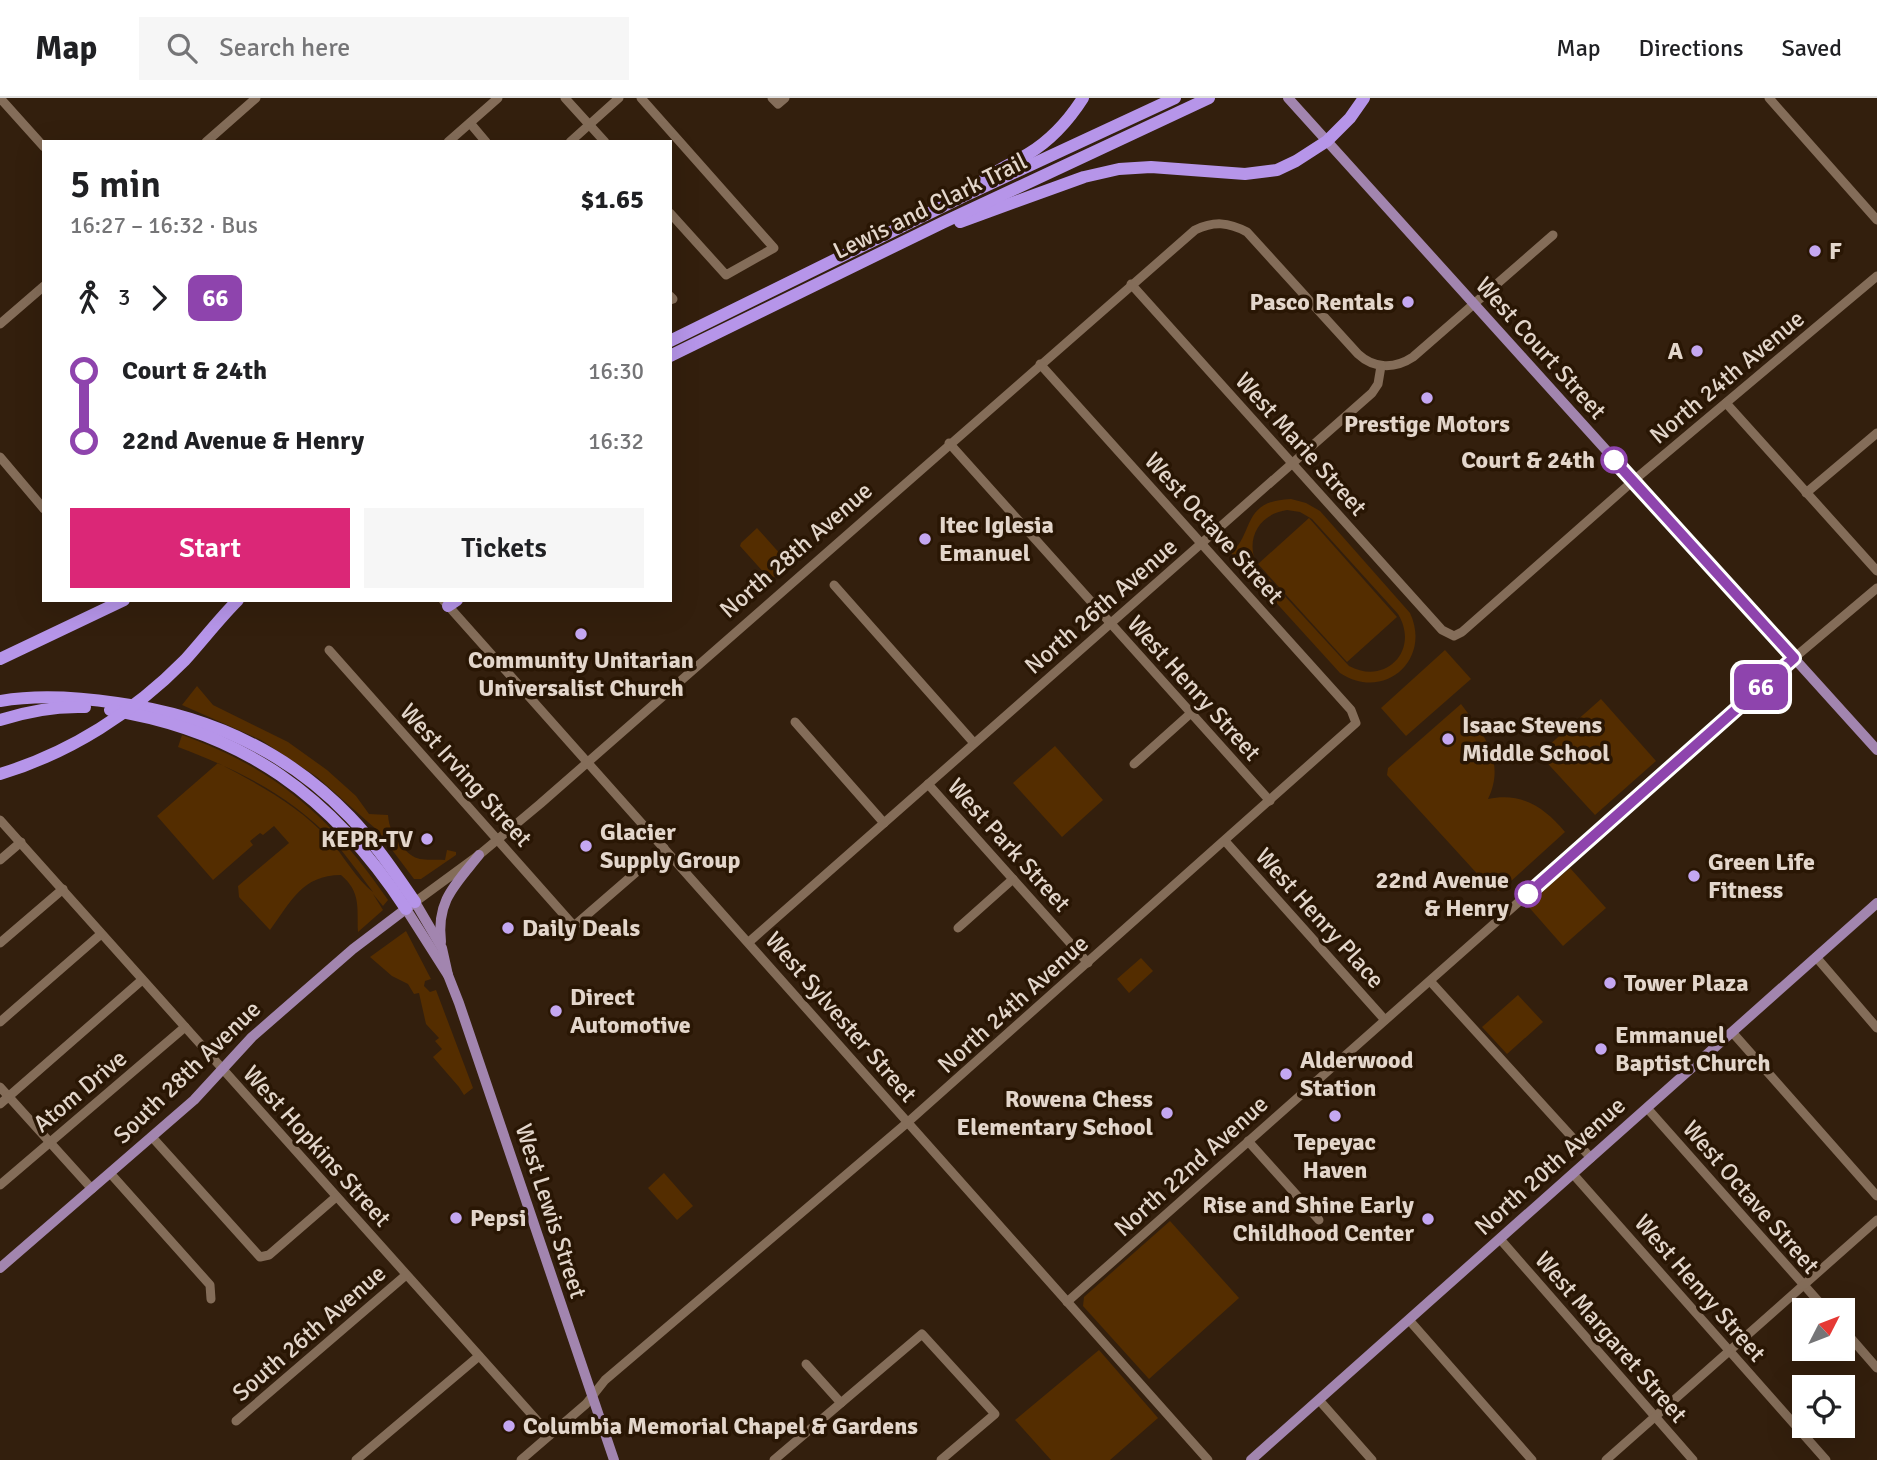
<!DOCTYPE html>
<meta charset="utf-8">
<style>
:root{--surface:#fff;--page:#f6f6f6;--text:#202124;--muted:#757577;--line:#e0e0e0;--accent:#db2777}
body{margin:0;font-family:Signika,sans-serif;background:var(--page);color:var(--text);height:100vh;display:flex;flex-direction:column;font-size:26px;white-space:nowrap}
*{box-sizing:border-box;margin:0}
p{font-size:23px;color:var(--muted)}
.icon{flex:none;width:38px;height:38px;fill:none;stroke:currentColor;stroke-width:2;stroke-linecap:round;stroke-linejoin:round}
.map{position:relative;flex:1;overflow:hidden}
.sheet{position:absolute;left:42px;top:42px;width:630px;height:462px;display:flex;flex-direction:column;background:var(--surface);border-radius:0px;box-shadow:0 7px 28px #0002}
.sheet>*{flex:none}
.badge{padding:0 14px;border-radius:10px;font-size:24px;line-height:46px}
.needle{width:46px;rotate:48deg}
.fabs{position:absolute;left:1792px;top:1200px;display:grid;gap:14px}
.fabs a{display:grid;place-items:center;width:63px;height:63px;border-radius:0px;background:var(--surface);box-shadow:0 7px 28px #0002;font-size:35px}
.map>.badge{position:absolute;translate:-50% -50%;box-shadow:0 0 0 4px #fff}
.legs{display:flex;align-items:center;gap:10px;height:77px;padding:0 28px;font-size:23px}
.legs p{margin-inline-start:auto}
.headline{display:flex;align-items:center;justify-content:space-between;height:119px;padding:0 28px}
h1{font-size:38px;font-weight:600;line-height:52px}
.primary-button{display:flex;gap:14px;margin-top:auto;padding:14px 28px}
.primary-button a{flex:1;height:80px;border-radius:0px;background:var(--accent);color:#fff;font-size:28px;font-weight:600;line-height:80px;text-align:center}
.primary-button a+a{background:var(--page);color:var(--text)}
ul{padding:0 28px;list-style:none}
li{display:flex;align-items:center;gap:24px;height:70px;font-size:26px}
li i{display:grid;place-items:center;width:10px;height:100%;margin:0 9px;background:currentColor}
li i::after{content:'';width:18px;height:18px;margin:-9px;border:5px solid;border-radius:50%;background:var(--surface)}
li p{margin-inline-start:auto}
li:first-child i{background:linear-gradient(#0000 50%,currentColor 0)}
li:last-child i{background:linear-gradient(currentColor 50%,#0000 0)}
header{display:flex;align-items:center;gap:42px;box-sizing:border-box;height:98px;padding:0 35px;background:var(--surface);border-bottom:2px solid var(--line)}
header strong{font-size:33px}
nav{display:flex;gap:38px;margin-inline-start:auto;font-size:24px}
.search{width:490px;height:63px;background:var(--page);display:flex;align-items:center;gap:18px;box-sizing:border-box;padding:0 24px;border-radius:0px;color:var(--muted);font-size:26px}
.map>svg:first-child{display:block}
.green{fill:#542d00;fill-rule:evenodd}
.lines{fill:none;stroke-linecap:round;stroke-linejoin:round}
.minor{stroke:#846d59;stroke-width:9}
.major{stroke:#a285af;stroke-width:10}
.highway{stroke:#b695e9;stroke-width:12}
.line-1-casing{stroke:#fff;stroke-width:16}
.line-1{stroke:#8e44ad;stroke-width:10}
.poi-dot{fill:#c4a7f1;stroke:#291604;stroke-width:2.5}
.stop-1-dot{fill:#fff;stroke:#8e44ad;stroke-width:3.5}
.labels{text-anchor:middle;stroke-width:7;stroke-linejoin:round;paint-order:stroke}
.street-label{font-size:24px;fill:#e3d6cb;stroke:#291604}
.poi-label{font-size:24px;font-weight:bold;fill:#e3d6cb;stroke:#291604;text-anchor:start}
.stop-label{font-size:24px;font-weight:bold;fill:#e3d6cb;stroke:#291604;text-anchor:end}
</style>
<header>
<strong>Map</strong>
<div class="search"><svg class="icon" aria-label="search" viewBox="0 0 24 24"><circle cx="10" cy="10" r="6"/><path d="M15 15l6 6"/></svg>Search here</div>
<nav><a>Map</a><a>Directions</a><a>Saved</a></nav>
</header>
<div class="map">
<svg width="1877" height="1362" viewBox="0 0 1877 1362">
<rect width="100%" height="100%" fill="#331f0d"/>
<g class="green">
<path d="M1291 401 1306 405 1320 413 1410 515C1432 562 1384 604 1340 575L1231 455C1255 434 1241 403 1291 401ZM1287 412 1300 414 1312 421 1398 516C1420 552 1386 588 1349 568L1258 469C1244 443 1258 416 1287 412Z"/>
<path d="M1309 420 1397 519 1347 564 1258 466Z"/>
<path d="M757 430 790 467 775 479 767 478 740 448 741 445Z"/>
<path d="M1445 552 1471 581 1406 638 1381 610Z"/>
<path d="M197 588 213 607 288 644 327 672 356 698 369 716 388 717C389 730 393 736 401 747 415 765 423 761 445 762L447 752 456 754V757L421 781H414L377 732 317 679 261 642 182 607Z"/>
<path d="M1601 601 1656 663 1595 717 1539 656Z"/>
<path d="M1461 606C1484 636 1506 664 1488 701 1522 694 1544 709 1565 734L1500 793 1492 792 1387 677 1388 670Z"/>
<path d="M182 637C277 671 332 720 388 802L383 808 373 796 383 812 358 834C357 809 361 794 341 777 302 777 291 804 270 832L239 799 238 788 289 745 274 728 263 737 260 735 250 743 253 747 213 782 157 718 218 665C258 686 298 707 329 741 343 757 357 782 373 794 360 777 348 759 333 743 290 697 236 671 178 649Z"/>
<path d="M1055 648 1103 702 1062 739 1013 685Z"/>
<path d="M1570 770 1606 810 1563 848 1527 807Z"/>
<path d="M406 833 431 881 425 883 424 888 430 894 436 892 473 990 464 997 459 989 433 959 442 951 435 943 439 940 426 926 419 895 414 896 408 886 392 878 370 859Z"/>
<path d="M1141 860 1153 873 1129 895 1117 881Z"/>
<path d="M1518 897 1543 924 1507 956 1482 929Z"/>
<path d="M664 1075 693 1108 677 1122 648 1090Z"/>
<path d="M1170 1123 1239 1200 1149 1281 1083 1208 1084 1199Z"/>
<path d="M1099 1252 1158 1320 1110 1362H1051L1015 1322Z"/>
</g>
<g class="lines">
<g class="minor">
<path d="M0 0 44 49"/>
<path d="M565 0 605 44"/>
<path d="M641 0 774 150 726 177 670 115"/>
<path d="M772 0 778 6 785 0"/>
<path d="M1769 0 1877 122"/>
<path d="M470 25 486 44"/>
<path d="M206 44 256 0"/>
<path d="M448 44 498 0"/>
<path d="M570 44 619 0"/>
<path d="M1131 186 1442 532 1454 538 1462 534 1633 383 1877 178"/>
<path d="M670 198 673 201 670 202"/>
<path d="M0 226 44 188"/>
<path d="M1726 305 1877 473"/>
<path d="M949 345 1270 703"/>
<path d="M0 359 44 411"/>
<path d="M1806 395 1877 335"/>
<path d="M834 487 974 645"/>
<path d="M443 502 1208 1362"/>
<path d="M329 552 574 828 664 750"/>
<path d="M795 624 884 725"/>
<path d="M1134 666 1191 615"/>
<path d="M928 686 1088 865"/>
<path d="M0 722 550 1337"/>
<path d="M1225 743 1385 922"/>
<path d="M0 762 21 744"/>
<path d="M415 804 479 757 540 706 1195 132C1214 123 1228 124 1247 134L1358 256C1374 271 1395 271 1413 259L1553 137"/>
<path d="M958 830 1013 781"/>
<path d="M749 844 1372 295 1378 286 1381 268"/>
<path d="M0 845 63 791"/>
<path d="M1816 859 1877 930"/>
<path d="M1430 883 1591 1060"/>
<path d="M0 924 101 836"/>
<path d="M1732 934 1877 1098"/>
<path d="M0 989 92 1091"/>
<path d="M0 1006 142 882"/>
<path d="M1647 1010 1827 1213"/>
<path d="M152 1039 260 1159 269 1157 336 1099"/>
<path d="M1248 1043 1319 1122"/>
<path d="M110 1075 210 1187 211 1201"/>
<path d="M1573 1076 1826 1362"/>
<path d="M0 1087 185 929"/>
<path d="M1500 1141 1693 1362"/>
<path d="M1067 1204 1794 560 1877 490"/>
<path d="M1409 1222 1532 1362"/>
<path d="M1843 1231 1877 1270"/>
<path d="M806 1266 841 1305"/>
<path d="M1319 1302 1372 1362"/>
<path d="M236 1323 406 1177"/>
<path d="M356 1362 479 1258"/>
<path d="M521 1362 586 1306 605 1282 908 1024 1356 625 1351 612 1040 266"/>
<path d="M774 1362 922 1236 995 1316 941 1362"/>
<path d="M1606 1362 1877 1122"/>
</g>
<g class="major">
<path d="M1288 0 1877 652"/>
<path d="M406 811 448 877 459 905 614 1362"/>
<path d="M441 844C436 803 455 787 479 757"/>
<path d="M0 1170 194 1002 252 939 353 851 415 804 442 850 448 877"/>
<path d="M1251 1362 1877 805"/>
</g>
<g class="highway">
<path d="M971 92C988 76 1008 68 1028 56 1051 42 1069 22 1083 0"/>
<path d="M960 124 1084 79 1119 71 1151 69 1245 76 1277 72 1296 63 1327 43 1350 20 1364 0"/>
<path d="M670 243 962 99 1175 0"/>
<path d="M670 258 942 125 1209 0"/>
<path d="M448 508 457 502"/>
<path d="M0 561 124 502"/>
<path d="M0 603C39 596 78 599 117 605 206 617 287 653 350 719 375 745 395 775 415 804"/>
<path d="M110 612C243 633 333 699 406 811"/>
<path d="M0 622C28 613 56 608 85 609"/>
<path d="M0 676C70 655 134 614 185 562 203 542 219 521 238 502"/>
</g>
</g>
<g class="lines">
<defs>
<path id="line-1" d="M1528 796 1794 560 1614 362"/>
</defs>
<use href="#line-1" class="line-1-casing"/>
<use href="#line-1" class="line-1"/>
</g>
<g class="poi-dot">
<circle cx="1815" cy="153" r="7"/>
<circle cx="1408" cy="204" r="7"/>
<circle cx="1697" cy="253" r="7"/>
<circle cx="1427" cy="300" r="7"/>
<circle cx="925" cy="441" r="7"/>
<circle cx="581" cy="536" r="7"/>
<circle cx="1448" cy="641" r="7"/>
<circle cx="427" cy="741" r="7"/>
<circle cx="586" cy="748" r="7"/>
<circle cx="1694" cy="778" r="7"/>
<circle cx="508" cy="830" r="7"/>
<circle cx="1610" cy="885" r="7"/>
<circle cx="556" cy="913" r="7"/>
<circle cx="1601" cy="951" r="7"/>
<circle cx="1286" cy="976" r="7"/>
<circle cx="1167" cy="1015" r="7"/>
<circle cx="1335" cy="1018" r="7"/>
<circle cx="456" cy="1120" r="7"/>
<circle cx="1428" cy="1121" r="7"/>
<circle cx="509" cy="1328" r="7"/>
</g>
<g class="stop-1-dot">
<circle cx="1614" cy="362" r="12"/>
<circle cx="1528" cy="796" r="12"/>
</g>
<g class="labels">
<g class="street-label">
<text transform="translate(930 108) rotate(-26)" y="8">Lewis and Clark Trail</text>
<text transform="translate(1541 250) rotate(48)" y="8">West Court Street</text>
<text transform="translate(1727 279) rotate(-40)" y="8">North 24th Avenue</text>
<text transform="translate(1301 346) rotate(48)" y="8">West Marie Street</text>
<text transform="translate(1214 430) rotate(48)" y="8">West Octave Street</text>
<text transform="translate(796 452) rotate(-41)" y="8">North 28th Avenue</text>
<text transform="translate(1101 508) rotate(-41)" y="8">North 26th Avenue</text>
<text transform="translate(1194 590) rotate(48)" y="8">West Henry Street</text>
<text transform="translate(466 677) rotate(48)" y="8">West Irving Street</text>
<text transform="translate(1009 747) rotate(48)" y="8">West Park Street</text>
<text transform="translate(1320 820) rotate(48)" y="8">West Henry Place</text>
<text transform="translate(1013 906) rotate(-42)" y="8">North 24th Avenue</text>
<text transform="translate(841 919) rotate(49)" y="8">West Sylvester Street</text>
<text transform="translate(187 974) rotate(-44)" y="8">South 28th Avenue</text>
<text transform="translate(80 993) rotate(-40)" y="8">Atom Drive</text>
<text transform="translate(317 1048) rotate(48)" y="8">West Hopkins Street</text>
<text transform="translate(1191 1068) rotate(-42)" y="8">North 22nd Avenue</text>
<text transform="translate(1550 1068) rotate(-42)" y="8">North 20th Avenue</text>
<text transform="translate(1751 1099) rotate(49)" y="8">West Octave Street</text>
<text transform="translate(551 1113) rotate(72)" y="8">West Lewis Street</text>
<text transform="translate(1700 1190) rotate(49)" y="8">West Henry Street</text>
<text transform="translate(309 1235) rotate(-41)" y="8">South 26th Avenue</text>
<text transform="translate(1611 1239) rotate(49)" y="8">West Margaret Street</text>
</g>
<g class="poi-label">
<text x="1829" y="161">F</text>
<text x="1394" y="212" text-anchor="end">Pasco Rentals</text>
<text x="1683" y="261" text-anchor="end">A</text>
<text x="1427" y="334" text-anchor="middle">Prestige Motors</text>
<text x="939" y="435">Itec Iglesia<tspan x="939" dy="28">Emanuel</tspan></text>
<text x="581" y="570" text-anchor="middle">Community Unitarian<tspan x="581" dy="28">Universalist Church</tspan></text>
<text x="1462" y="635">Isaac Stevens<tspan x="1462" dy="28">Middle School</tspan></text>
<text x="600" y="742">Glacier<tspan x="600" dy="28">Supply Group</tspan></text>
<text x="413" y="749" text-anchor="end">KEPR-TV</text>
<text x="1708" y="772">Green Life<tspan x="1708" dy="28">Fitness</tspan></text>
<text x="522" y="838">Daily Deals</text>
<text x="1624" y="893">Tower Plaza</text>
<text x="570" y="907">Direct<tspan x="570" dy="28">Automotive</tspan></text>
<text x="1615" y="945">Emmanuel<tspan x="1615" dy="28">Baptist Church</tspan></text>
<text x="1300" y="970">Alderwood<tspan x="1300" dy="28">Station</tspan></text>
<text x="1153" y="1009" text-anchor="end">Rowena Chess<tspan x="1153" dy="28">Elementary School</tspan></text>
<text x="1335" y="1052" text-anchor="middle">Tepeyac<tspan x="1335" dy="28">Haven</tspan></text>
<text x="1414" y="1115" text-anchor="end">Rise and Shine Early<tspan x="1414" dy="28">Childhood Center</tspan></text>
<text x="470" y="1128">Pepsi</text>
<text x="523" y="1336">Columbia Memorial Chapel &amp; Gardens</text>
</g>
<g class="stop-label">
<text x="1595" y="370">Court &amp; 24th</text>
<text x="1509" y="790">22nd Avenue<tspan x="1509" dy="28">&amp; Henry</tspan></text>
</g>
</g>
</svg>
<div class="fabs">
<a><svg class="needle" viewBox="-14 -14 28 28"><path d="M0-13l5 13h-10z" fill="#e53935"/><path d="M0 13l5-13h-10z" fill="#757577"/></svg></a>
<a><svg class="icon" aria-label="locate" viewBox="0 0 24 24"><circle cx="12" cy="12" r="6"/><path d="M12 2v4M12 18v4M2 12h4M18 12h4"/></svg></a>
</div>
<b class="badge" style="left:1761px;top:589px;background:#8e44ad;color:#fff">66</b>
<section class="sheet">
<div class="headline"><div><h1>5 min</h1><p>16:27 – 16:32 · Bus</p></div><b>$1.65</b></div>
<div class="legs"><svg class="icon" aria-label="walk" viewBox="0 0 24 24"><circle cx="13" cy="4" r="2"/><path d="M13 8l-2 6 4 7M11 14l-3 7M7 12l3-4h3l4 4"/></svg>3<svg class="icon" aria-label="forward" viewBox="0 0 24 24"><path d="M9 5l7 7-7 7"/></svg><b class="badge" style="background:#8e44ad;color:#fff">66</b></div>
<ul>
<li><i style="color:#8e44ad"></i><b>Court &amp; 24th</b><p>16:30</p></li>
<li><i style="color:#8e44ad"></i><b>22nd Avenue &amp; Henry</b><p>16:32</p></li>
</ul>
<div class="primary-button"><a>Start</a><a>Tickets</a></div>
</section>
</div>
